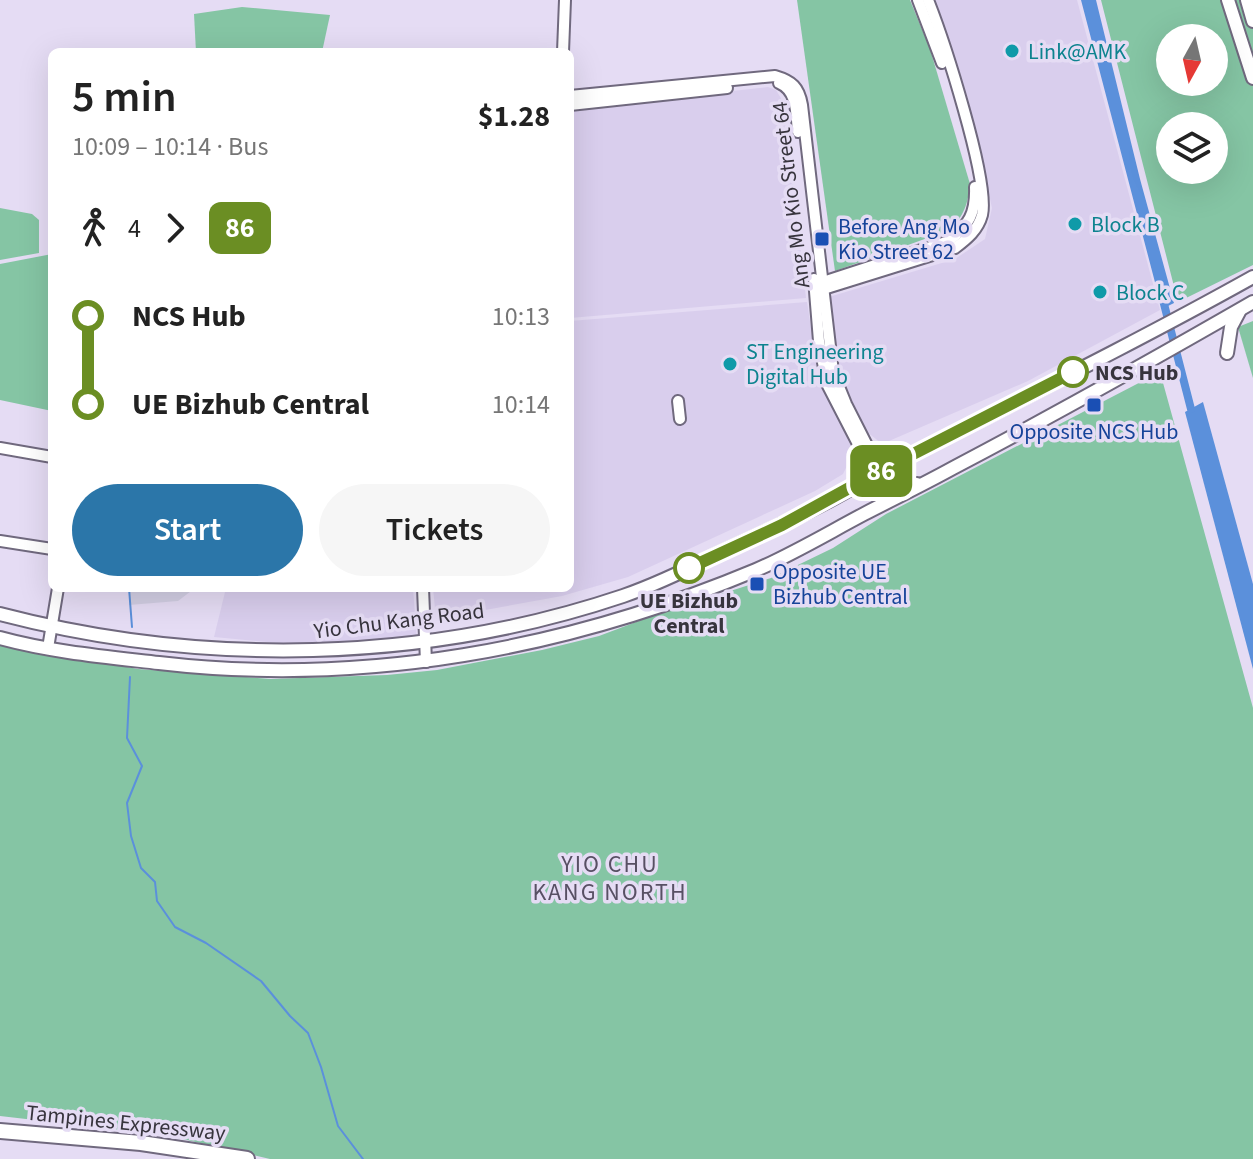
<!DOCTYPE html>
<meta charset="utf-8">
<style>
:root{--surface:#fff;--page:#f6f6f6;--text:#222;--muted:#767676;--accent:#2b76a9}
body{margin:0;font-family:"Source Sans 3",sans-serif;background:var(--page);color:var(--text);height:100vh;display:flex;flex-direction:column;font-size:30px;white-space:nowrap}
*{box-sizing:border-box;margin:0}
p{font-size:26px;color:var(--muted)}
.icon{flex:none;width:44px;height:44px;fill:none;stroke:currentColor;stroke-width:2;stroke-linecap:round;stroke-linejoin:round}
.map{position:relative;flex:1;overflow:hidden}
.sheet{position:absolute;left:48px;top:48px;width:526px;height:544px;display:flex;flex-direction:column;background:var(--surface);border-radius:12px;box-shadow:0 8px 32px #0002}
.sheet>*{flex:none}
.badge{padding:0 16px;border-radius:12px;font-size:28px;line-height:52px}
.needle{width:52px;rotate:188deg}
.buttons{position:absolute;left:1156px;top:24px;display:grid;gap:16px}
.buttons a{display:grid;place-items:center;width:72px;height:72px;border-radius:50%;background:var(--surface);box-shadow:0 8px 32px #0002;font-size:40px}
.map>.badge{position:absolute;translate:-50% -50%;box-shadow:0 0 0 4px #fff}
.legs{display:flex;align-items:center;gap:12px;height:88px;padding:0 24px;font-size:26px}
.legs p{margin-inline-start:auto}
.summary{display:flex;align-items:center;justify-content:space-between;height:136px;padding:0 24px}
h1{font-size:44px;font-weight:600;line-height:60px}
.button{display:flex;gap:16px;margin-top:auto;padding:16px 24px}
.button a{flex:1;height:92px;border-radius:48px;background:var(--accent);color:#fff;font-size:32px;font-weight:600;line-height:92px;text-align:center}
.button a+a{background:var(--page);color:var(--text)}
ul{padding:0 24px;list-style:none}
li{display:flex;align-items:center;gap:28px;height:88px;font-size:30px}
li i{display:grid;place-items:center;width:12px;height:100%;margin:0 10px;background:currentColor}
li i::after{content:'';width:20px;height:20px;margin:-10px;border:6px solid;border-radius:50%;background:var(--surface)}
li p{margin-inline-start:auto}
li:first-child i{background:linear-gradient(#0000 50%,currentColor 0)}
li:last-child i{background:linear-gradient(currentColor 50%,#0000 0)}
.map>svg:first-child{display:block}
.commercial{fill:#d2cee3}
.built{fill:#d9ceed}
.green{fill:#85c5a4;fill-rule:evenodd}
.water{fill:#5b90db}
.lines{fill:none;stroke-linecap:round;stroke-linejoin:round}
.stream{stroke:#5b90db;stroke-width:2}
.canal{stroke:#5b90db;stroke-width:8}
.minor-casing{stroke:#70697e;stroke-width:14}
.major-casing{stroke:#70697e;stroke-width:16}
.highway-casing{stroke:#70697e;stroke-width:18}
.minor{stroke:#fff;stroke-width:10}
.major{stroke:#fff;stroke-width:12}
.highway{stroke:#fff;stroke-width:14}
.line-1-casing{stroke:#fff;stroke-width:18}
.line-1{stroke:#6b8e23;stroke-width:12}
.culture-dot{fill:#0f9aa8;stroke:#e5dcf4;stroke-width:3}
.transit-dot{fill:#1a4fb4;stroke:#e5dcf4;stroke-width:3}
.stop-1-dot{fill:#fff;stroke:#6b8e23;stroke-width:4}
.labels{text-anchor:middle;stroke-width:7;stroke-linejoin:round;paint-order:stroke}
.culture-label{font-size:22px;fill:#0d838f;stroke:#e5dcf4;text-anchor:start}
.street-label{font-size:22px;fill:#37343d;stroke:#e5dcf4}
.transit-label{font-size:22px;fill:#164399;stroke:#e5dcf4;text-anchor:start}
.stop-label{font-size:22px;font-weight:bold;fill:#37343d;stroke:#e5dcf4;text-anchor:start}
.neighbourhood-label{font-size:24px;letter-spacing:2px;fill:#585064;stroke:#e5dcf4}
</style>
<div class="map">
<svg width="1253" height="1159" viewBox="0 0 1253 1159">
<rect width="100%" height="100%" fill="#e5dcf4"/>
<path class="commercial" d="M130 588H195L178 601 129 605Z"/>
<g class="built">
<path d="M935 0H1077L1160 310 1028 381 882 444 866 431 841 377 829 297 955 259 985 239 992 208 968 99Z"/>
<path d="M768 87 776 90 785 105 806 298 570 318V109Z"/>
<path d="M807 302 817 367 826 394 851 444V458L843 474 815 491 628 577 562 596 436 619 433 588H570V321Z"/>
<path d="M226 588H413L417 640 321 647 214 637Z"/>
</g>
<g class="green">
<path d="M797 0H910L930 49 970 184C968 204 964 215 950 230L835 271Z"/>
<path d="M1101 0H1253V265L1178 302ZM1170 38H1214V82H1170ZM1170 126H1214V170H1170Z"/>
<path d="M242 7 330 15 322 52H196L194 14Z"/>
<path d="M0 208 32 214 39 220V253L0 260Z"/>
<path d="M52 254V411L0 400V264Z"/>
<path d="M1253 321V378L1238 327Z"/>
<path d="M1160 372 1253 708V1159H270L165 1135 0 1116V644L138 669 271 679 387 675 437 670 542 650 599 636 652 616 771 578 833 548 886 514Z"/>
</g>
<g class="water">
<path d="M1081 0H1096L1140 179 1174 303 1162 309Z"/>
<path d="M1203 402 1253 584V669L1185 412Z"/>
</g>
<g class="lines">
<g class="stream">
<path d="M129 588 132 627"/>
<path d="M130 677 127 738 142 766 127 803 131 836 141 868 155 882 157 901 175 927 206 943 261 981 290 1016 308 1033 321 1067 338 1126 363 1159"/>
</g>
<path class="canal" d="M1163 300 1191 409"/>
<defs>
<g id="minor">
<path d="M918 0 942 63"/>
<path d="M563 52 565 0"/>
<path d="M779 83C798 91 796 114 798 132"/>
<path d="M570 96 775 76C792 81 799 87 802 105L833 372 846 404 880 471"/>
<path d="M570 105 727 88"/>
<path d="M814 279 819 341 827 384 874 475"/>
<path d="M820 283 949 241C969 225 976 213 975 187"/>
<path d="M817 291 955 248C967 239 978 230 982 215 990 181 943 38 928 0"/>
<path d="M678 401 680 419"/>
<path d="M0 448 52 457"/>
<path d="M0 541 52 549"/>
<path d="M423 588 426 662"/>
<path d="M48 648 58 588"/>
</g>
<g id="major">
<path d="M1228 0 1253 78"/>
<path d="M1247 0 1253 21"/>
<path d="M1227 353 1231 327 1239 312"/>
<path d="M874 475 889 485 917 484"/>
<path d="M0 614C203 667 424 663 623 596 655 585 686 570 716 555 752 538 789 522 825 503 855 487 883 470 913 454 1027 396 1142 339 1253 277"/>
<path d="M0 638C51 652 107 657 159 663 364 687 567 649 756 570 793 554 828 533 864 514 893 499 924 484 953 468 1054 415 1154 359 1253 302"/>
</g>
<path id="highway" d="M0 1131 141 1143 247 1159"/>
</defs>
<use href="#minor" class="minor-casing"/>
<use href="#major" class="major-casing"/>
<use href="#highway" class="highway-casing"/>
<use href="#minor" class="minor"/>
<use href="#major" class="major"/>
<use href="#highway" class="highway"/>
</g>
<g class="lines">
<defs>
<path id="line-1" d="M689 568 782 525 880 471 1073 372"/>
</defs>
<use href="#line-1" class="line-1-casing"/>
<use href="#line-1" class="line-1"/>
</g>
<g class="culture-dot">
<circle cx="1012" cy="51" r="8"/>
<circle cx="1075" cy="224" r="8"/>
<circle cx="1100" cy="292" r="8"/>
<circle cx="730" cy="364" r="8"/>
</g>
<g class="transit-dot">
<rect x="814" y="231" width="16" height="16" rx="4"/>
<rect x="1086" y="397" width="16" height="16" rx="4"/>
<rect x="749" y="576" width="16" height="16" rx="4"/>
</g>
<g class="stop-1-dot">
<circle cx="1073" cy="372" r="14"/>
<circle cx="689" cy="568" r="14"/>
</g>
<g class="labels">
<g class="culture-label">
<text x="1028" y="59">Link@AMK</text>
<text x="1091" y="232">Block B</text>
<text x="1116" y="300">Block C</text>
<text x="746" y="359">ST Engineering<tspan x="746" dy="25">Digital Hub</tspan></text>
</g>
<g class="street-label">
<text transform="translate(790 195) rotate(-97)" y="8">Ang Mo Kio Street 64</text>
<text transform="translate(399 620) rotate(-7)" y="8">Yio Chu Kang Road</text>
<text transform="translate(126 1122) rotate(6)" y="8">Tampines Expressway</text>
</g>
<g class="transit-label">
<text x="838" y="234">Before Ang Mo<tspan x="838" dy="25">Kio Street 62</tspan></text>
<text x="1094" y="439" text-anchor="middle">Opposite NCS Hub</text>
<text x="773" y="579">Opposite UE<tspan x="773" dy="25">Bizhub Central</tspan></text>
</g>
<g class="stop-label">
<text x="1095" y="380">NCS Hub</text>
<text x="689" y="608" text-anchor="middle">UE Bizhub<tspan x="689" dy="25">Central</tspan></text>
</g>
<g class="neighbourhood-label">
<text x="610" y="872">YIO CHU<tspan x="610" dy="28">KANG NORTH</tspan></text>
</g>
</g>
</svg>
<div class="buttons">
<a><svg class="needle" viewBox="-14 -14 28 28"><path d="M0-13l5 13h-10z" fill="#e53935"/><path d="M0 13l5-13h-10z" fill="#767676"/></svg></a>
<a><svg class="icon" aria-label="layers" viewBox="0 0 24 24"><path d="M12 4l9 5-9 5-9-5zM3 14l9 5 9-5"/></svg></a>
</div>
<b class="badge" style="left:881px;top:471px;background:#6b8e23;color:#fff">86</b>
<section class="sheet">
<div class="summary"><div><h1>5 min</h1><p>10:09 – 10:14 · Bus</p></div><b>$1.28</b></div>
<div class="legs"><svg class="icon" aria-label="walk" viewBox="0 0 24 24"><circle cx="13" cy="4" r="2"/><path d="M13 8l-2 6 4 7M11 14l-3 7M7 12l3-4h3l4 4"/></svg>4<svg class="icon" aria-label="forward" viewBox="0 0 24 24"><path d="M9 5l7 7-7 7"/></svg><b class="badge" style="background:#6b8e23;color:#fff">86</b></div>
<ul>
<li><i style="color:#6b8e23"></i><b>NCS Hub</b><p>10:13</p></li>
<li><i style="color:#6b8e23"></i><b>UE Bizhub Central</b><p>10:14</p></li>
</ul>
<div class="button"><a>Start</a><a>Tickets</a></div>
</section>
</div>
